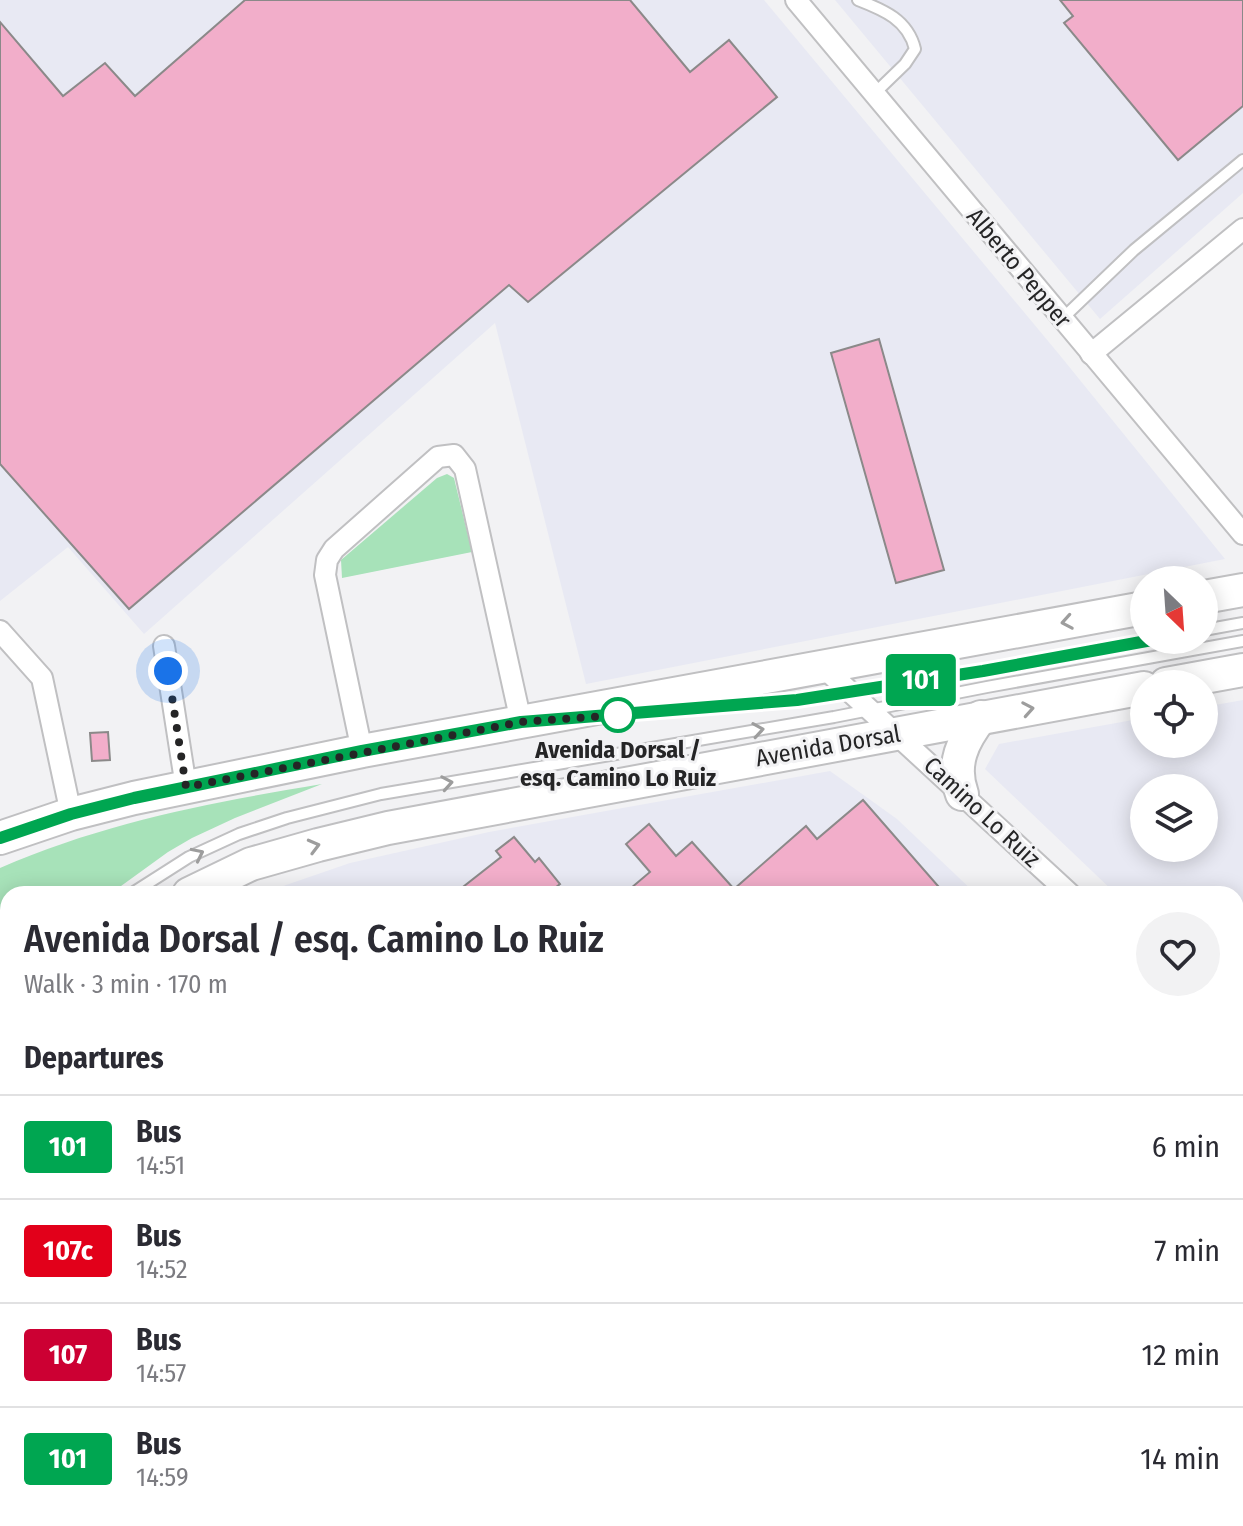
<!DOCTYPE html>
<meta charset="utf-8">
<style>
:root{--surface:#fff;--page:#f2f2f3;--text:#2b2b33;--muted:#7c7c81;--line:#e1e1e2}
body{margin:0;font-family:"Fira Sans Condensed",sans-serif;background:var(--page);color:var(--text);height:100vh;display:flex;flex-direction:column;font-size:30px;white-space:nowrap}
*{box-sizing:border-box;margin:0}
p{font-size:26px;color:var(--muted)}
.icon{flex:none;width:44px;height:44px;fill:none;stroke:currentColor;stroke-width:2;stroke-linecap:round;stroke-linejoin:round}
.map{position:relative;flex:1;overflow:hidden}
.drawer{position:absolute;left:0px;top:886px;width:1244px;height:640px;display:flex;flex-direction:column;background:var(--surface);border-radius:24px 24px 0 0;box-shadow:0 4px 20px #0003}
.drawer>*{flex:none}
.badge{padding:0 16px;border-radius:6px;font-size:28px;line-height:52px}
.needle{width:52px;rotate:155deg}
.tools{position:absolute;left:1130px;top:566px;display:grid;gap:16px}
.tools a{display:grid;place-items:center;width:88px;height:88px;border-radius:50%;background:var(--surface);box-shadow:0 4px 20px #0003;font-size:40px}
.you{position:absolute;width:40px;height:40px;margin:-20px;border:6px solid #fff;border-radius:50%;background:#1a73e8;box-shadow:0 0 0 12px #1a73e833}
.map>.badge{position:absolute;translate:-50% -50%;box-shadow:0 0 0 4px #fff}
h2{padding:0 24px;font-size:30px;line-height:72px}
.round{display:grid;place-items:center;flex:none;width:84px;height:84px;border-radius:42px;background:var(--page)}
.summary{display:flex;align-items:center;justify-content:space-between;height:136px;padding:0 24px}
h1{font-size:38px;font-weight:600;line-height:60px}
ul{padding:0;list-style:none}
li{display:flex;align-items:center;gap:24px;height:104px;padding:0 24px;border-top:2px solid var(--line)}
li div{flex:1}
li b{display:block;font-size:30px}
li em{font-style:normal}
li .badge{min-width:88px;font-weight:700;text-align:center}
.map>svg:first-child{display:block}
.built{fill:#e8e9f3;fill-rule:evenodd}
.green{fill:#a7e2b9}
.building{fill:#f2aeca;stroke:#8b8989;stroke-width:2}
.lines{fill:none;stroke-linecap:round;stroke-linejoin:round}
.service-casing{stroke:#c0c0c2;stroke-width:14}
.minor-casing{stroke:#c0c0c2;stroke-width:24}
.primary-casing{stroke:#c0c0c2;stroke-width:36}
.motorway-casing{stroke:#c0c0c2;stroke-width:40}
.service{stroke:#fff;stroke-width:10}
.minor{stroke:#fff;stroke-width:20}
.primary{stroke:#fff;stroke-width:32}
.motorway{stroke:#fff;stroke-width:36}
.oneway{stroke:#9d9d9d}
.line-casing{stroke:#fff;stroke-width:18}
.line{stroke:#00a651;stroke-width:12}
.walk{stroke:#252526;stroke-width:8;stroke-dasharray:0 14.4}
.stop-dot{fill:#fff;stroke:#00a651;stroke-width:4}
.labels{text-anchor:middle;stroke-width:6;stroke-linejoin:round;paint-order:stroke}
.street-label{font-size:24px;fill:#252526;stroke:#f2f2f4}
.stop-label{font-size:24px;font-weight:bold;fill:#252526;stroke:#f2f2f4}
</style>
<div class="map">
<svg width="1243" height="1526" viewBox="0 0 1243 1526">
<rect width="100%" height="100%" fill="#f2f2f4"/>
<g class="built">
<path d="M0 0H764L1058 353 1225 559 586 684 495 323 144 634 68 547 0 601Z"/>
<path d="M835 0H1243V193L1100 319Z"/>
<path d="M1243 700V1015L1236 1008V894H1116L985 769 999 744 1144 718V744H1204V707ZM1144 788H1204V848H1144Z"/>
<path d="M830 771 897 819 976 894H260L350 863 489 832Z"/>
<path d="M8 1062V1435L0 1429V1069Z"/>
<path d="M1236 1133 1243 1140V1526H126L116 1518H1236Z"/>
</g>
<g class="green">
<path d="M447 474 454 478 472 552 342 578 341 560 437 478Z"/>
<path d="M322 784 235 818 192 838 168 852 110 894H8V994L0 1004V868C106 822 208 803 322 784Z"/>
</g>
<g class="building">
<path d="M245 0H630L690 72 729 40 777 97 528 302 509 285 129 609 0 464V22L63 96 105 63 135 96Z"/>
<path d="M1060 0H1243V106L1178 160 1064 23 1073 16Z"/>
<path d="M879 339 944 570 896 583 831 353Z"/>
<path d="M108 732 110 760 92 761 90 733Z"/>
<path d="M863 800 945 894H624L650 872 626 844 649 824 676 856 692 842 734 889 806 826 817 839Z"/>
<path d="M514 837 535 862 539 858 560 884 547 894H454L501 857 496 851Z"/>
</g>
<g class="lines">
<defs>
<g id="service">
<path d="M858 0C884 10 908 20 915 49L905 64 874 94"/>
<path d="M1062 319 1134 250 1243 160"/>
<path d="M1204 630 1243 623"/>
<path d="M659 712C825 700 988 670 1151 640"/>
<path d="M131 894 189 857 239 834 287 818 381 794 834 717 987 687 1243 641"/>
<path d="M1236 980 1243 976"/>
<path d="M1236 1078 1243 1070"/>
<path d="M1236 1424 1243 1419"/>
<path d="M388 1518 398 1526"/>
<path d="M1185 1518 1192 1526"/>
<path d="M332 1526 341 1518"/>
<path d="M457 1526 466 1518"/>
<path d="M1111 1526 1120 1518"/>
</g>
<g id="minor">
<path d="M796 0 1243 534"/>
<path d="M1091 354 1243 229"/>
<path d="M0 631 42 678 71 814"/>
<path d="M164 646 186 787"/>
<path d="M822 666 1070 894"/>
<path d="M362 751 325 575 327 560 334 549 438 457 454 455 465 469 521 722"/>
<path d="M1236 1049 1243 1056"/>
<path d="M0 1156 8 1166"/>
<path d="M292 1518 298 1526"/>
</g>
<g id="primary">
<path d="M1204 597 1243 590"/>
<path d="M1166 684 1243 670"/>
<path d="M962 794C951 764 963 740 981 717"/>
<path d="M0 838 71 814 134 798 362 751 1144 608"/>
<path d="M189 894 251 864 318 845 388 828 1144 688"/>
<path d="M0 1036 8 1028"/>
<path d="M0 1453 8 1459"/>
<path d="M85 1518 96 1526"/>
</g>
<path id="motorway" d="M10 1518 20 1526"/>
</defs>
<use href="#service" class="service-casing"/>
<use href="#minor" class="minor-casing"/>
<use href="#primary" class="primary-casing"/>
<use href="#motorway" class="motorway-casing"/>
<use href="#service" class="service"/>
<use href="#minor" class="minor"/>
<use href="#primary" class="primary"/>
<use href="#motorway" class="motorway"/>
</g>
<defs><path id="oneway-chevron" d="M-2-3.5L2.5 0L-2 3.5" fill="none" stroke-width="1.6" stroke-linecap="round" stroke-linejoin="round" transform="scale(2)"/></defs>
<g class="oneway">
<use href="#oneway-chevron" transform="translate(1067 622) rotate(170)"/>
<use href="#oneway-chevron" transform="translate(1028 709) rotate(-10)"/>
<use href="#oneway-chevron" transform="translate(758 730) rotate(-9)"/>
<use href="#oneway-chevron" transform="translate(447 783) rotate(-10)"/>
<use href="#oneway-chevron" transform="translate(314 846) rotate(-15)"/>
<use href="#oneway-chevron" transform="translate(198 854) rotate(-26)"/>
</g>
<g class="lines">
<defs>
<path id="line" d="M0 838 71 814 134 798 362 751 521 722 797 700 983 671 1152 640"/>
</defs>
<use href="#line" class="line-casing"/>
<use href="#line" class="line"/>
<path class="walk" d="M168 671 186 787 521 722 618 715"/>
</g>
<circle class="stop-dot" cx="618" cy="715" r="16"/>
<g class="labels">
<g class="street-label">
<text transform="translate(1019 268) rotate(50)" y="8">Alberto Pepper</text>
<text transform="translate(828 746) rotate(-10)" y="8">Avenida Dorsal</text>
<text transform="translate(982 812) rotate(43)" y="8">Camino Lo Ruiz</text>
</g>
<g class="stop-label">
<text x="618" y="758">Avenida Dorsal /<tspan x="618" dy="28">esq. Camino Lo Ruiz</tspan></text>
</g>
</g>
</svg>
<div class="tools">
<a><svg class="needle" viewBox="-14 -14 28 28"><path d="M0-13l5 13h-10z" fill="#e53935"/><path d="M0 13l5-13h-10z" fill="#7c7c81"/></svg></a>
<a><svg class="icon" aria-label="locate" viewBox="0 0 24 24"><circle cx="12" cy="12" r="6"/><path d="M12 2v4M12 18v4M2 12h4M18 12h4"/></svg></a>
<a><svg class="icon" aria-label="layers" viewBox="0 0 24 24"><path d="M12 4l9 5-9 5-9-5zM3 14l9 5 9-5"/></svg></a>
</div>
<div class="you" style="left:168px;top:671px"></div>
<b class="badge" style="left:921px;top:680px;background:#00a651;color:#fff">101</b>
<section class="drawer">
<div class="summary"><div><h1>Avenida Dorsal / esq. Camino Lo Ruiz</h1><p>Walk · 3 min · 170 m</p></div><a class="round"><svg class="icon" aria-label="heart" viewBox="0 0 24 24"><path d="M12 20l-8-8c-3-5 5-10 8-4 3-6 11-1 8 4z"/></svg></a></div>
<h2>Departures</h2>
<ul>
<li><span class="badge" style="background:#00a651;color:#fff">101</span><div><b>Bus</b><p>14:51</p></div><em>6 min</em></li>
<li><span class="badge" style="background:#e2001a;color:#fff">107c</span><div><b>Bus</b><p>14:52</p></div><em>7 min</em></li>
<li><span class="badge" style="background:#c03;color:#fff">107</span><div><b>Bus</b><p>14:57</p></div><em>12 min</em></li>
<li><span class="badge" style="background:#00a651;color:#fff">101</span><div><b>Bus</b><p>14:59</p></div><em>14 min</em></li>
</ul>
</section>
</div>
